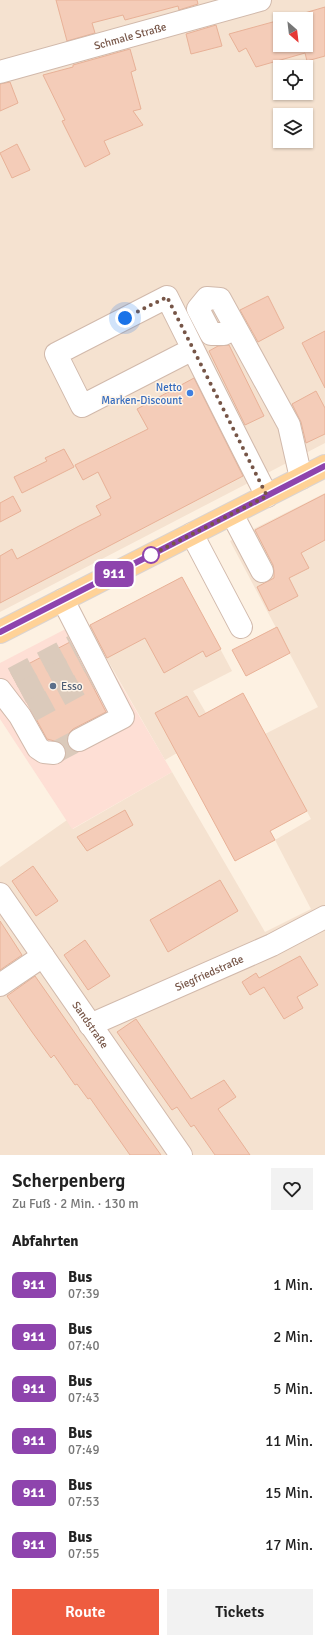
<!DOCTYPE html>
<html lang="de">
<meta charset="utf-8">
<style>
:root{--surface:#fff;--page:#f2f2f2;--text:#222;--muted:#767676;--accent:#ee5c40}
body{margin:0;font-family:Signika,sans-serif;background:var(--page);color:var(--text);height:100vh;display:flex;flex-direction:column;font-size:15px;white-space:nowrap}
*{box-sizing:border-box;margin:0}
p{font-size:13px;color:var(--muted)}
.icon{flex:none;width:22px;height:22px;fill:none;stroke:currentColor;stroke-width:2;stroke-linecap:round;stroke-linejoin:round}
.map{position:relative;height:1155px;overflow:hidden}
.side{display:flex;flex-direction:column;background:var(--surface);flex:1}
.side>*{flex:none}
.badge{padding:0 8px;border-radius:6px;font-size:14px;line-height:26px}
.needle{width:26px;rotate:152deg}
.tools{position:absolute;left:273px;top:12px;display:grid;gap:8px}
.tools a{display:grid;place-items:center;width:40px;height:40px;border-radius:0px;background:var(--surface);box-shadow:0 1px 3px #0004;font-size:20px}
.you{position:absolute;width:20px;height:20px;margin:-10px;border:3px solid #fff;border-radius:50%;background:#1a73e8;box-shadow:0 0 0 6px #1a73e833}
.map>.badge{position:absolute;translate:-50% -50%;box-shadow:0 0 0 2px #fff}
h2{padding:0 12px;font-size:15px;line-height:36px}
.round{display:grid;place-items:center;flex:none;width:42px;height:42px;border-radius:0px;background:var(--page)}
.headline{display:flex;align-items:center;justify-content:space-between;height:68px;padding:0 12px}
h1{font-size:19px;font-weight:600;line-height:30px}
.button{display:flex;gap:8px;margin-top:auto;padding:8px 12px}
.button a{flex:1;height:46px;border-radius:0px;background:var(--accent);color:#fff;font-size:16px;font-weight:600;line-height:46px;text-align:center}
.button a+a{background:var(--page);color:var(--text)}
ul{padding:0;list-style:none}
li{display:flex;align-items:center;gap:12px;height:52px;padding:0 12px}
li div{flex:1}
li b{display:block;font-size:15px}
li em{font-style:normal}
li .badge{min-width:44px;font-weight:700;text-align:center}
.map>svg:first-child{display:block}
.residential{fill:#f5e2d0;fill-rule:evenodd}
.commercial{fill:#fedfd5}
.building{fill:#f4ccb8;stroke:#e8b197}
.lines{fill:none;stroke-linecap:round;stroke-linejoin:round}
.minor-tunnel{stroke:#dbcabb;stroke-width:22;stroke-dasharray:22 11;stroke-linecap:butt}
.minor-casing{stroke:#d1b9ab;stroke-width:24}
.major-casing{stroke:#dbd3cf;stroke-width:24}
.minor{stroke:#fff;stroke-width:22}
.major{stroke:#ffd297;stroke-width:22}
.line-casing{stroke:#fff;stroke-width:9}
.line{stroke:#8e44ad;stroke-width:6}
.walk{stroke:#765547;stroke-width:4;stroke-dasharray:0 7.2}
.shop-dot{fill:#3f7fe0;stroke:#fff5e9;stroke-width:1.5}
.stop-dot{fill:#fff;stroke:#8e44ad;stroke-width:2}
.service-dot{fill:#5c6f8a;stroke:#fff5e9;stroke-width:1.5}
.labels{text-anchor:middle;stroke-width:3;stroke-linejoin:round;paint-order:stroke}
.street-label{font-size:11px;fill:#765547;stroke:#fff5e9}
.shop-label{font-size:11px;fill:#366cbe;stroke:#fff5e9;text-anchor:end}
.service-label{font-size:11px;fill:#4e5e75;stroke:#fff5e9;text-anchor:start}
</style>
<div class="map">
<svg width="325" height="1155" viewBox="0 0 325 1155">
<rect width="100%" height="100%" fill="#fdf1e2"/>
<g class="residential">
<path d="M0 0H325V443L0 612ZM280 19H306V45H280ZM280 67H306V93H280ZM280 115H306V141H280Z"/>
<path d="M325 493V1155H0V867L67 820 73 829 172 772 265 932 311 909 275 840 311 819 265 734 318 707 230 541Z"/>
<path d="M182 577 232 671 193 691 206 713 199 717 206 731 177 753 165 760 88 626Z"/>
</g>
<path class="commercial" d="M83 620 172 772 72 829 0 719V663Z"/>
<g class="building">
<path d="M56 0H197L198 4 179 10 178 6 125 20 123 15 92 23 95 33 67 41Z"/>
<path d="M325 7V56L307 61 305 53 256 67 246 48 239 52 229 34 280 20V45H306V19H284Z"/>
<path d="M216 25 222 46 191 54 186 34Z"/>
<path d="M130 49 136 70 131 72 141 109 133 111 143 125 104 141 110 154 85 167 62 121 65 120 43 75 73 67V65Z"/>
<path d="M10 82 18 103 0 111V84Z"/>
<path d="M17 144 30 170 12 178 0 153Z"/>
<path d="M268 296 284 328 258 342 240 310Z"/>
<path d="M325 331V388L302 343Z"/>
<path d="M229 345 264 416 245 425 209 351 218 346Z"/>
<path d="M194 378 243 476 0 603V556L12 549 17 559 79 526 101 515 96 506 111 498 98 472 83 480 75 465 148 429 137 409Z"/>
<path d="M316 391 325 408V434L306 443 301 422 292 404Z"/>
<path d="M64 449 74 467 22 493 14 477 47 461 45 458Z"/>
<path d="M325 494V540L301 553 309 568 289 578 298 596 269 611 257 587 274 578V571L273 565 255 530Z"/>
<path d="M13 496 21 511 0 522V503Z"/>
<path d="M182 577 221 649 206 657 203 651 164 673 145 638 107 658 90 625Z"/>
<path d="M277 627 290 653 246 676 232 650Z"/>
<path d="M70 642 106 712 73 729 69 733 67 739 68 745 74 751 66 755V748L62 743 47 739 11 673Z"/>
<path d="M243 693 307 811 270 831 275 840 235 861 155 713 187 696 199 717Z"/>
<path d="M125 810 133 825 87 851 77 837Z"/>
<path d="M33 866 58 901 36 916 12 881Z"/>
<path d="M220 880 238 911 168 952 150 920Z"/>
<path d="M0 921 22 955 0 970Z"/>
<path d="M85 940 110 976 88 990 64 955Z"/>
<path d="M300 956 318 985 297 997 303 1008 284 1019 264 987 250 995 242 982 256 973 259 978Z"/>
<path d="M35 976 121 1099 161 1155H130L90 1098 88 1099 77 1084 75 1085 54 1055 51 1058 32 1032 7 996Z"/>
<path d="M136 1019 191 1099 224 1080 236 1097 218 1109 250 1155H215L194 1125 191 1127 177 1107 172 1110 117 1032Z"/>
</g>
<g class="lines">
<g class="minor-tunnel">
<path d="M13 678 73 646"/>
<path d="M21 693 81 662"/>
<path d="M31 711 90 679"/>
<path d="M54 753 79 740"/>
</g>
<defs>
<g id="minor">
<path id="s1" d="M0 72 260 0"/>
<path d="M235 327 224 334H211L198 309 207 298 220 299 289 425 301 478"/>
<path d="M193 349 82 406 56 354 167 297C200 363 233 430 267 496"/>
<path d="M232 514 262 571"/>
<path d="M192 534 241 627"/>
<path d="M63 600 123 717 79 740"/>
<path d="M0 690 20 716 38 748 44 752 54 753"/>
<path id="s2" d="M0 894 181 1155"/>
<path d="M0 985 43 956"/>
<path id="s3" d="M90 1025 272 945 325 917"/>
</g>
<path id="major" d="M0 632 325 466"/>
</defs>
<use href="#minor" class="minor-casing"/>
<use href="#major" class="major-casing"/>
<use href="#minor" class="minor"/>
<use href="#major" class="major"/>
</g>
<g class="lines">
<defs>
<path id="line" d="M0 632 325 466"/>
</defs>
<use href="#line" class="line-casing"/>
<use href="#line" class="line"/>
<path class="walk" d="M125 318 167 297 267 496 151 555"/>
</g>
<circle class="shop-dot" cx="190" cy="393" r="4"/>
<circle class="stop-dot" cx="151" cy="555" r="8"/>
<circle class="service-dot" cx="53" cy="686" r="4"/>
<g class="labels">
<g class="street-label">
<text dy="4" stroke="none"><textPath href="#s1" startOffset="135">Schmale Straße</textPath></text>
<text dy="4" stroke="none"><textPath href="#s3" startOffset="130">Siegfriedstraße</textPath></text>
<text dy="4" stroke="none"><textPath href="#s2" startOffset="159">Sandstraße</textPath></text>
</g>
<g class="shop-label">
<text x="182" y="391">Netto<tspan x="182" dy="13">Marken-Discount</tspan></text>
</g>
<g class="service-label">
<text x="61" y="690">Esso</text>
</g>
</g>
</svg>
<div class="tools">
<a><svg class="needle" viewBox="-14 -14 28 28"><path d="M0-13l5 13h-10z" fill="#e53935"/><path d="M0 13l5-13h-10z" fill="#767676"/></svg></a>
<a><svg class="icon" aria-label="locate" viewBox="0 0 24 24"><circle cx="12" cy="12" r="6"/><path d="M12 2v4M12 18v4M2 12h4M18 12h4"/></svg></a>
<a><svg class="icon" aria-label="layers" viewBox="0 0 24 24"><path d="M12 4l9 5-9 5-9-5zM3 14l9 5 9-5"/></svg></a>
</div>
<div class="you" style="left:125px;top:318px"></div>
<b class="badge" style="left:114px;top:574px;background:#8e44ad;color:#fff">911</b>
</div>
<section class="side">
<div class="headline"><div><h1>Scherpenberg</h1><p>Zu Fuß · 2 Min. · 130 m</p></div><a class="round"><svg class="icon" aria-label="heart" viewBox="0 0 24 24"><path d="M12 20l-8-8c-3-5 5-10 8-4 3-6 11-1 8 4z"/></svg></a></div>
<h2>Abfahrten</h2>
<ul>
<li><span class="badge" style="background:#8e44ad;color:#fff">911</span><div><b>Bus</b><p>07:39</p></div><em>1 Min.</em></li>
<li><span class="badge" style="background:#8e44ad;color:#fff">911</span><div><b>Bus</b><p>07:40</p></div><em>2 Min.</em></li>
<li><span class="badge" style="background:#8e44ad;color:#fff">911</span><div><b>Bus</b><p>07:43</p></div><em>5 Min.</em></li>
<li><span class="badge" style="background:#8e44ad;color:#fff">911</span><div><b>Bus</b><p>07:49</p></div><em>11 Min.</em></li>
<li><span class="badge" style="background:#8e44ad;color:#fff">911</span><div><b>Bus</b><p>07:53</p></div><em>15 Min.</em></li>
<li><span class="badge" style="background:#8e44ad;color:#fff">911</span><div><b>Bus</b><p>07:55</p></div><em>17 Min.</em></li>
</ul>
<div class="button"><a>Route</a><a>Tickets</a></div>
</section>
